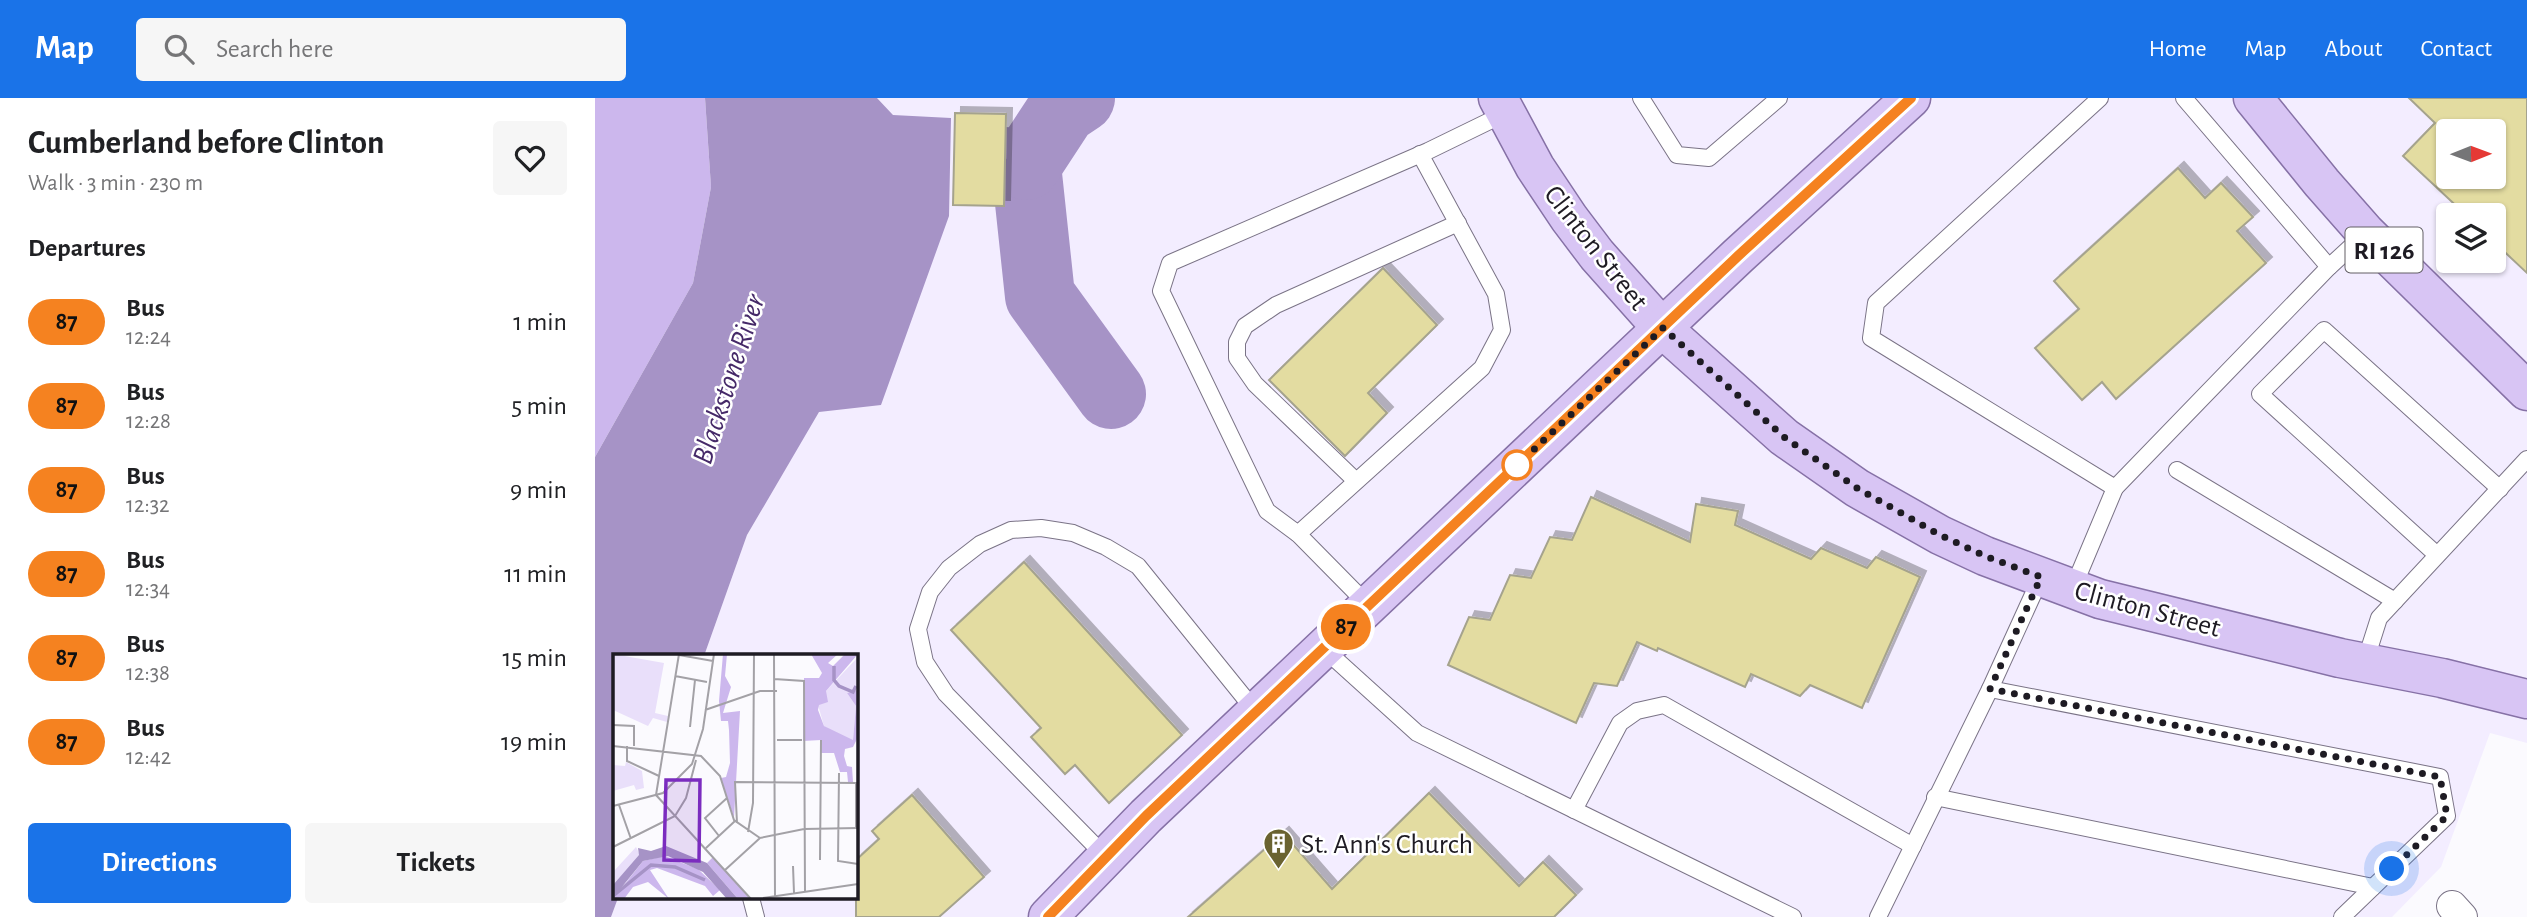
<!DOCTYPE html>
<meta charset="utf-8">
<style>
:root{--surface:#fff;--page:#f6f6f6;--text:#202124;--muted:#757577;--accent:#1a73e8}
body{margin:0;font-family:"Alegreya Sans",sans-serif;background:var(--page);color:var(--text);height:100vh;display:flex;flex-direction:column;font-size:26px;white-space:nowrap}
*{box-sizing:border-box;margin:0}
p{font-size:23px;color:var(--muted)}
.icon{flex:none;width:38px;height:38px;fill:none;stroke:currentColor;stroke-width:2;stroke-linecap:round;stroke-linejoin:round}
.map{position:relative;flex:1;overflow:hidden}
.details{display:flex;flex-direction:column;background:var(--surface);width:595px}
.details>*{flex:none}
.badge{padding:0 14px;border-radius:23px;font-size:24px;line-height:46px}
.needle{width:46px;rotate:89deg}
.controls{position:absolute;left:1841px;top:21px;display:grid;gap:14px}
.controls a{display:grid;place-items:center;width:70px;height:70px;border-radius:7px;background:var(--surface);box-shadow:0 2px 5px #0004;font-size:35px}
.you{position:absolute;width:35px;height:35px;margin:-18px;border:5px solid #fff;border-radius:50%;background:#1a73e8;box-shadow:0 0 0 10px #1a73e833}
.map>.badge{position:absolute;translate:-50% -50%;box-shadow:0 0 0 4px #fff}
h2{padding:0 28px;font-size:26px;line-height:63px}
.round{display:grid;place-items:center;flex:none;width:74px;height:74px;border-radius:7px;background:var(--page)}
.head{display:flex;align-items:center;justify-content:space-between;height:119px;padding:0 28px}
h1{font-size:33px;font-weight:600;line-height:52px}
.button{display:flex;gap:14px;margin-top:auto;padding:14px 28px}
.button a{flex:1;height:80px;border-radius:7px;background:var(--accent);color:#fff;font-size:28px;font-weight:600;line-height:80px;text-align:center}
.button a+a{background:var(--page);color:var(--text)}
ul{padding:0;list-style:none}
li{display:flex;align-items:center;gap:21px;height:84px;padding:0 28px}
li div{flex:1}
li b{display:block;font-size:26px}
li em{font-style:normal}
li .badge{min-width:77px;font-weight:700;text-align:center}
header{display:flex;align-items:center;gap:42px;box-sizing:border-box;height:98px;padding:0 35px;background:var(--accent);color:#fff}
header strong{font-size:33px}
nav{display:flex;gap:38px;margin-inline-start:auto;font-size:24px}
.search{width:490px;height:63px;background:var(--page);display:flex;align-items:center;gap:18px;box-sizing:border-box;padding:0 24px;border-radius:7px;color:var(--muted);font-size:26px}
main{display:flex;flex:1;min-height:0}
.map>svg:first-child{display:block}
.built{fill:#f3edff;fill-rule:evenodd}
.forest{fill:#ccb7ed}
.water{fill:#a693c6}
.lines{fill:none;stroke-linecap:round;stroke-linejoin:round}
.river{stroke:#a693c6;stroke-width:70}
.building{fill:#e3dca1;stroke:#a5a38d;stroke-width:2;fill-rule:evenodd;filter:url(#shadow)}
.service-casing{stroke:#7a7386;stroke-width:18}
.minor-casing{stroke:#7a7386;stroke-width:32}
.primary-casing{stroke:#8671a6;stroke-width:41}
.service{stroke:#fff;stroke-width:16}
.minor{stroke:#fff;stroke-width:30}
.primary{stroke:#d8c5f4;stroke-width:38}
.line-casing{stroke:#fff;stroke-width:16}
.line{stroke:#f58220;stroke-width:10}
.walk{stroke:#1e1b23;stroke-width:7;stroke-dasharray:0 12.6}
.stop-dot{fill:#fff;stroke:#f58220;stroke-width:3.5}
.labels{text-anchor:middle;stroke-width:5;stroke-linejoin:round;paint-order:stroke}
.shield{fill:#fff;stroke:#625f65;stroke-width:2}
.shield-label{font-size:26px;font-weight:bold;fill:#1e1b23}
.street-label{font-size:28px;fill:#1e1b23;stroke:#fff}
.poi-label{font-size:28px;fill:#1e1b23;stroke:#fff;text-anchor:start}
.water-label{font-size:30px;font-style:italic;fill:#452968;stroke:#fff}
.inset-river{fill:none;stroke:#a693c6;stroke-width:3.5}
.inset-road{fill:none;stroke:#a3a1a6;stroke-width:2}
.view{fill:#7b2cbf;fill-opacity:0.15;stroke:#7b2cbf;stroke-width:3.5}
.inset-edge{fill:none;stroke:#1e1b23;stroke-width:3.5}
</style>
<header>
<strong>Map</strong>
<div class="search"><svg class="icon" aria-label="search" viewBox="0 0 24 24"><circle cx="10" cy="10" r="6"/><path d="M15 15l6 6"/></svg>Search here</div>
<nav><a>Home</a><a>Map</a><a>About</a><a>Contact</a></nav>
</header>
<main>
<section class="details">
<div class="head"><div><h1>Cumberland before Clinton</h1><p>Walk · 3 min · 230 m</p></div><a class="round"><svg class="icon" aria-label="heart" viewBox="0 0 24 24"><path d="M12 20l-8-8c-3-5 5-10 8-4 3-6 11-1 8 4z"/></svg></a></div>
<h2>Departures</h2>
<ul>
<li><span class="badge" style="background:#f58220;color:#111">87</span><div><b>Bus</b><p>12:24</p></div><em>1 min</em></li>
<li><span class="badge" style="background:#f58220;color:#111">87</span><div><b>Bus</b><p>12:28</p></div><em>5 min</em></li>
<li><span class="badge" style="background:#f58220;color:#111">87</span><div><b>Bus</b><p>12:32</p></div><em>9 min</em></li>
<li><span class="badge" style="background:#f58220;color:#111">87</span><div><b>Bus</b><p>12:34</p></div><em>11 min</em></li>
<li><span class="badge" style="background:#f58220;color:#111">87</span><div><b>Bus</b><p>12:38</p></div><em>15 min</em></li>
<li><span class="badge" style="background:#f58220;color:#111">87</span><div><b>Bus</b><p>12:42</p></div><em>19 min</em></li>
</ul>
<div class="button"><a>Directions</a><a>Tickets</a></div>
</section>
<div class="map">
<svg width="1932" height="819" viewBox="0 0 1932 819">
<defs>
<filter id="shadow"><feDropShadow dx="6" dy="-6" stdDeviation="0" flood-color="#0004"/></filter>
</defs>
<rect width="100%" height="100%" fill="#fbfafe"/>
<path class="built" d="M282 0H1932V645L1895 635 1846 769 1797 819H16L23 800H261V558H109L152 437 224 313 298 17ZM1853 33H1899V79H1853ZM1853 117H1899V163H1853Z"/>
<path class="forest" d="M0 0H110L116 89 98 185 0 359Z"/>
<path class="water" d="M110 0H282L298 17 356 20 354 118 286 307 224 314 152 437 109 558H19V800H23L16 819H0V359L98 185 116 89Z"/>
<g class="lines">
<g class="river">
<path d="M411 64 431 67 445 198 516 296"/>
<path d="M431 67 467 12 485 0"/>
</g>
</g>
<g class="building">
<path d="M1814 0H1932V175L1899 144V117H1871L1808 58 1840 25ZM1853 33H1899V79H1853Z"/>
<path d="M360 15 411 16 409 108 358 107Z"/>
<path d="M1583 70 1610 100 1626 85 1658 119 1642 133 1671 165 1521 301 1507 284 1487 302 1440 250 1484 211 1459 183Z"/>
<path d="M788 170 842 227 773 295 792 315 750 358 674 282Z"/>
<path d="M996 399 1095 444 1101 406 1143 413 1140 427 1216 461 1226 450 1272 470 1281 459 1325 479 1267 610 1215 587 1205 598 1156 576 1150 589 1063 550 1062 553 1042 544 1022 588 999 585 981 625 853 567 874 519 895 522 915 477 936 480 955 439 977 442Z"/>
<path d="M429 464 587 637 514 705 480 667 470 676 436 639 446 630 356 532Z"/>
<path d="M834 695 924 788 948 764 981 797 959 819H593L688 735 737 791Z"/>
<path d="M317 697 389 779 344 819H261V762L284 741 277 733Z"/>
</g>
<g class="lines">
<defs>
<g id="service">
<path d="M1046 0 1082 57 1114 60 1184 0"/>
<path d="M1505 0 1281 205 1276 240 1520 390"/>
<path d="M1589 0 1734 169"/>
<path d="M1582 372 1800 503"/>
<path d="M761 383 660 286 642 260V244L650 228 681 207 863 125"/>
<path d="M703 436 887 270 907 232 901 196 825 56"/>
<path d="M1842 457 1665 296 1729 232 1905 391"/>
<path d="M1478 490 1520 390 1734 169 1771 135"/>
<path d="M774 508 703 436 672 413 566 193 575 165 833 53 911 15"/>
<path d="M728 550 822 635 1198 819"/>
<path d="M1770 564 1784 520 1932 361"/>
<path d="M1395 591 1845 679 1852 718 1747 819"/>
<path d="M1340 699 1778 789"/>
<path d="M979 712 1025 625 1042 613 1069 607 1318 748"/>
<path d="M511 759 351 596 330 564 323 531 335 494 354 470 385 446 416 432 446 430 478 435 511 449 543 468 661 614"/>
<path d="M156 800 161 819"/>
<path d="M1283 819 1395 591 1446 479"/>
</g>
<path id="minor" d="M1857 808 1867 819"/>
<g id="primary">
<path d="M903 0 940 69 974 120 1002 157 1067 230 1189 339 1262 390 1345 437 1390 458 1505 501 1745 560 1847 580 1932 601"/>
<path d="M1658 0 1727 85 1771 135 1932 293"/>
<path d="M453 819 551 718 1143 158 1316 0"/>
</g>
</defs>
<use href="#service" class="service-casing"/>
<use href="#minor" class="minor-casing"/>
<use href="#primary" class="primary-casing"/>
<use href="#service" class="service"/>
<use href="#minor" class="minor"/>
<use href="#primary" class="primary"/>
</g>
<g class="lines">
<defs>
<path id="line" d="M453 819 551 718 1143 158 1316 0"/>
</defs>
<use href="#line" class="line-casing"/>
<use href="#line" class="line"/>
<path class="walk" d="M922 367 917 372 1068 230 1189 339 1262 390 1345 437 1390 458 1446 479 1395 591 1845 679 1852 718 1797 771"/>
</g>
<defs>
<symbol id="building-pin" viewBox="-11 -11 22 30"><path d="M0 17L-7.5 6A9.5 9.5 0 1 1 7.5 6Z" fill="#6a6330" stroke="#fff"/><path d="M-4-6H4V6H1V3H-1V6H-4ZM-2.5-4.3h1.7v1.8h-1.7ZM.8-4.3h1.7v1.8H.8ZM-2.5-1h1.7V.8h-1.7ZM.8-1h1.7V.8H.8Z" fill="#fff"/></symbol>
</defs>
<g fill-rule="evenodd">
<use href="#building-pin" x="666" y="728" width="35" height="47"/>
</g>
<circle class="stop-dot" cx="922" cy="367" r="14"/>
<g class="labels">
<rect class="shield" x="1750.5" y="129.5" width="77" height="45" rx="5"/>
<g class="shield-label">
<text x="1789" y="161">RI 126</text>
</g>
<g class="street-label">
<text transform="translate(1002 149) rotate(52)" y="10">Clinton Street</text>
<text transform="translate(1553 510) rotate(15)" y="10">Clinton Street</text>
</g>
<g class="poi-label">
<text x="706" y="755">St. Ann's Church</text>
</g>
<g class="water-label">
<text transform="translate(133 281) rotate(-72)" y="10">Blackstone River</text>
</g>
</g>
<g transform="translate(18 556)">
<rect width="245" height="245" fill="#fbfafe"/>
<path d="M0 0 51 9 42 59 55 62 54 68 40 64 35 72 0 56ZM245 3V36L234 39 243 52 240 86 234 87 211 72 205 51 213 37ZM13 108 29 117 31 134 23 136 21 131 0 137V111L12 112ZM23 193 27 201 0 231V218Z" fill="#e9dffa"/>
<path d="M110 0H114L112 22 118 33 110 59 127 57 121 164 108 124 113 123 117 109 116 76 115 67H108L106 47ZM198 0H225L215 9 220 12 232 0H245L213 37 215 48 206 51 205 56 211 72 240 86 243 52 234 39 245 36 244 85 240 93 232 95 231 102 234 112 239 113 240 128H235L234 118H227L221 99H208V86L190 87 191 24H206L209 19ZM51 202 85 215 107 236 100 242 92 232 44 214 37 216 56 245 35 228 20 233 11 245H0L30 207ZM100 203 137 245H125L94 209Z" fill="#ccb7ed"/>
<path d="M53 192 94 209 125 245H114L90 218 55 202 30 207 0 244V231L26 201 25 194 38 197Z" fill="#a693c6"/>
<path class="inset-river" d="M221 12V26L226 32 240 38 243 32M0 242 38 211 62 213 92 226"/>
<path class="inset-road" d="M161 0 162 243M66 1 100 7M62 22 94 28M161 25 191 27 192 238M92 56 147 37H164M0 71 21 72V92M77 73 82 26M164 86H189M0 92 88 102 107 122 121 166 147 184 191 175 245 174M14 92V107L46 122M226 119 225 207 245 210M43 141 66 0M43 141 138 245M6 151 18 185M0 152 50 139 79 110 90 75 101 0M124 169 122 128 245 129M243 175V129M135 178 140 149 141 0M106 182 92 164 114 144M0 193 62 162 73 144 83 106M93 194 122 167M207 206 208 86M180 212 181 239M112 216 147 184M150 244 245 230"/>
<path class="view" d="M53 126H87L86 207 51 206Z"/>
<rect width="245" height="245" class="inset-edge"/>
</g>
</svg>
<div class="controls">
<a><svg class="needle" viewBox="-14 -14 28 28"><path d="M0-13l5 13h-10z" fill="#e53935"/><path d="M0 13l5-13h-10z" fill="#757577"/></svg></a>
<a><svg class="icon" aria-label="layers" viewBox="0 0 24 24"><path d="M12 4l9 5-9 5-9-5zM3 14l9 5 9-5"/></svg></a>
</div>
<div class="you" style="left:1797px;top:771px"></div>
<b class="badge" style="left:751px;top:529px;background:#f58220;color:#111">87</b>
</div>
</main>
